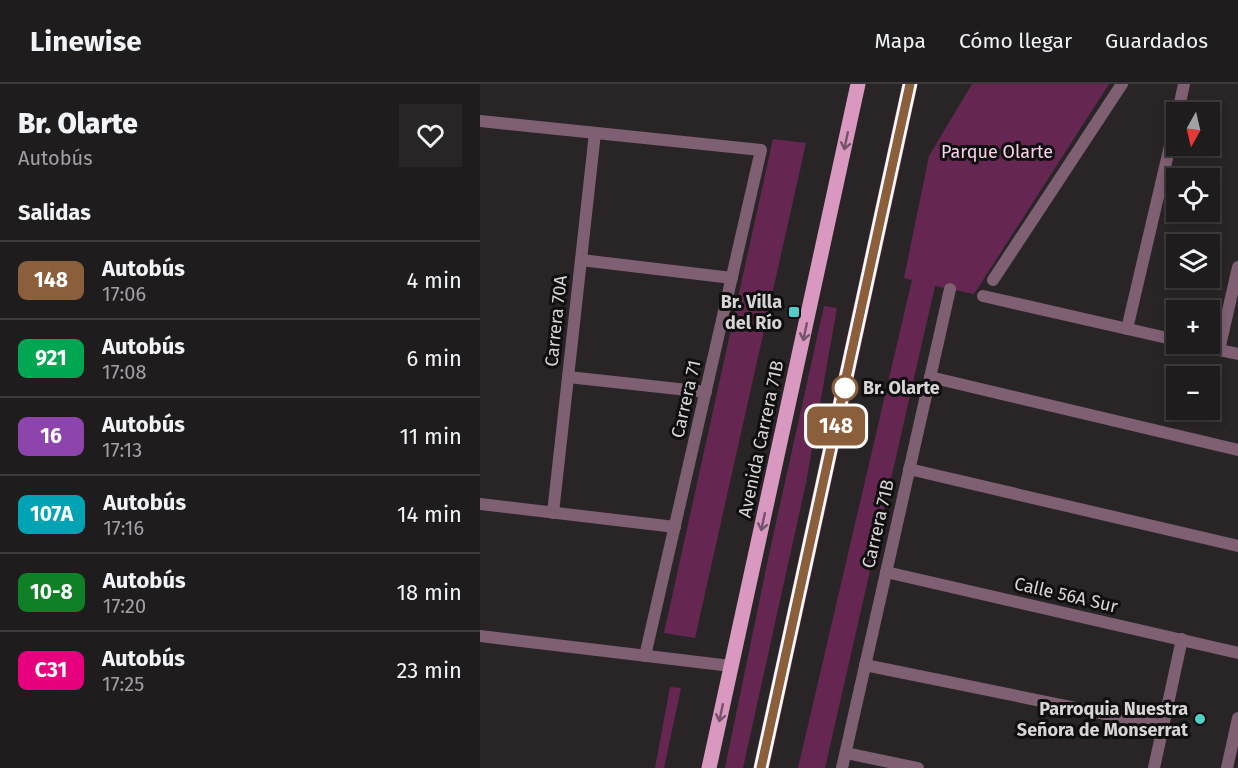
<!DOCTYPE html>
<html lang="es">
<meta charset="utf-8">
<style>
:root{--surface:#1f1c1d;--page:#272526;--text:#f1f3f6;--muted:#a1a1a4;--line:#3c3a3b}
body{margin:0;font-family:"Fira Sans",sans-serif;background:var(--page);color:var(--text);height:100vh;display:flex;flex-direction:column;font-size:22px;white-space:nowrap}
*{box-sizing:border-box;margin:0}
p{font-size:20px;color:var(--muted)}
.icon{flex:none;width:33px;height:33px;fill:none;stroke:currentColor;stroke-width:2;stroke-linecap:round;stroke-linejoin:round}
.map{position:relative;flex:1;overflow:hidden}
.details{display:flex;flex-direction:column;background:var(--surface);width:480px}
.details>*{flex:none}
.badge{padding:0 12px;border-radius:9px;font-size:21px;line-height:39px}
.needle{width:39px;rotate:188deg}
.tools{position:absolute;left:686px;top:18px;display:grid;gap:12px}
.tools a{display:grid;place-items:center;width:54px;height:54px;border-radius:0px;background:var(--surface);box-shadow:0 3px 9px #0003,0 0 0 2px var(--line);font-size:30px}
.map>.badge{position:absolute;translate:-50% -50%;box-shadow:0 0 0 3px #fff}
h2{padding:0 18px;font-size:22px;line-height:54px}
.round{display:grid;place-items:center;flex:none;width:63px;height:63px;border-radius:0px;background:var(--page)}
.headline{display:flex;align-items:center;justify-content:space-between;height:102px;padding:0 18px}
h1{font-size:28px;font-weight:800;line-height:45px}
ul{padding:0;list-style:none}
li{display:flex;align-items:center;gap:18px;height:78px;padding:0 18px;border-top:2px solid var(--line)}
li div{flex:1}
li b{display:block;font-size:22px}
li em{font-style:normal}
li .badge{min-width:66px;font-weight:700;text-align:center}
header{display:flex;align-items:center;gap:36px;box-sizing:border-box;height:84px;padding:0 30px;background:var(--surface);border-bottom:2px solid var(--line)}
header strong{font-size:28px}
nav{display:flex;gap:33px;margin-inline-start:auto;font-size:21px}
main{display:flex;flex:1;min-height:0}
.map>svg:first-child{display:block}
.green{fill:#652751}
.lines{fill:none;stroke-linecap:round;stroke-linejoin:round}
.minor{stroke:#7f5f72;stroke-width:12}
.primary{stroke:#d898bf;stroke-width:15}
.oneway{stroke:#745468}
.line-casing{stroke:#fff;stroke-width:14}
.line{stroke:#8b5e3c;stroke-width:9}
.poi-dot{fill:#54cdc7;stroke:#100f10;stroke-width:2}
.stop-dot{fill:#fff;stroke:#8b5e3c;stroke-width:3}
.labels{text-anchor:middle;stroke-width:6;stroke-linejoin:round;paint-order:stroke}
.park-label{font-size:18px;fill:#fad1e9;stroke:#100f10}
.poi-label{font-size:18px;font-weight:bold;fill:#d8d5d7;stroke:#100f10;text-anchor:end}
.street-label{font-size:18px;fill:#d8d5d7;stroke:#100f10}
.stop-label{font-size:18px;font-weight:bold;fill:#d8d5d7;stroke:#100f10;text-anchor:start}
</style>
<header>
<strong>Linewise</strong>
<nav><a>Mapa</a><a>Cómo llegar</a><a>Guardados</a></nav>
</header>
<main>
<section class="details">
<div class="headline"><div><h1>Br. Olarte</h1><p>Autobús</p></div><a class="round"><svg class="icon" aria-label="heart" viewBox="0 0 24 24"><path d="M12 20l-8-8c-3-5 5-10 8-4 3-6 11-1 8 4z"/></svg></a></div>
<h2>Salidas</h2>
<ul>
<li><span class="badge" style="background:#8b5e3c;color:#fff">148</span><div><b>Autobús</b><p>17:06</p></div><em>4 min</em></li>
<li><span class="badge" style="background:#00a651;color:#fff">921</span><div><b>Autobús</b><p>17:08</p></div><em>6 min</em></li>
<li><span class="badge" style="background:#8e44ad;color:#fff">16</span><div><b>Autobús</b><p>17:13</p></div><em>11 min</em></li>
<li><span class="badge" style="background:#00a3b4;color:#fff">107A</span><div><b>Autobús</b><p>17:16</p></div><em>14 min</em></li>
<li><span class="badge" style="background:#0f8026;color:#fff">10-8</span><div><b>Autobús</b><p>17:20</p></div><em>18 min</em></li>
<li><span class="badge" style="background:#e6007e;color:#fff">C31</span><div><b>Autobús</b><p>17:25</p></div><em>23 min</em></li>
</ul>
</section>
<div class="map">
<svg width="758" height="684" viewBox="0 0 758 684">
<rect width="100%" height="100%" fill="#292527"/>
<g class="green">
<path d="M492 0H629L494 210 455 202 345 684H318L432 196 424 194 449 72Z"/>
<path d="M293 55 326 59 215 554 184 549Z"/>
<path d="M344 222 357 224 326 399 263 684H245L288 475Z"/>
<path d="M190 603 201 604 184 684H175Z"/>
</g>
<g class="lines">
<g class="minor">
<path d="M698 28 704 0"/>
<path d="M0 37 281 66 165 572"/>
<path d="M101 176 252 194"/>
<path d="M513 196 642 0"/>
<path d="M503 212 696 256"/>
<path d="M647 245 696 36"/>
<path d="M710 260 758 270"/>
<path d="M739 266 758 183"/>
<path d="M88 293 226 308"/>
<path d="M450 293 758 366"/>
<path d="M429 385 758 462"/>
<path d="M0 420 195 443"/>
<path d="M73 429 115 49"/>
<path d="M406 488 758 569"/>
<path d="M0 552 251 582"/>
<path d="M385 581 684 642"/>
<path d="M366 669 438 684"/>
<path d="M362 684 470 205"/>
<path d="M674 684 702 555"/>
<path d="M747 684 758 634"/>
</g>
<g class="primary">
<path d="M229 684 378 0"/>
<path d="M281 684 430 0"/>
</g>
</g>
<defs><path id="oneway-shaft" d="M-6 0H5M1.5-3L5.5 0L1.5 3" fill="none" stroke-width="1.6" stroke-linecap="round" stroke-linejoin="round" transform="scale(1.5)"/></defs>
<g class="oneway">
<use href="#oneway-shaft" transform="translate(366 57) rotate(102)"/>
<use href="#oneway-shaft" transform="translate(325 248) rotate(102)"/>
<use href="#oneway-shaft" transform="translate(283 438) rotate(102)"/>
<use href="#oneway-shaft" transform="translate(241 629) rotate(102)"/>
</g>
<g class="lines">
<defs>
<path id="line" d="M281 684 430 0"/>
</defs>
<use href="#line" class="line-casing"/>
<use href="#line" class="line"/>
</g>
<g class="poi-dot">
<rect x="308" y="222" width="12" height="12" rx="3"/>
<circle cx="720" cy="635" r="6"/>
</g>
<circle class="stop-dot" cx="365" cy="304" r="12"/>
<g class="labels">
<g class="park-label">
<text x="517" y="74">Parque Olarte</text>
</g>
<g class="poi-label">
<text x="302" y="224">Br. Villa<tspan x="302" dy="21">del Río</tspan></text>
<text x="708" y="631">Parroquia Nuestra<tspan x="708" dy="21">Señora de Monserrat</tspan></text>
</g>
<g class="street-label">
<text transform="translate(76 237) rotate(-84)" y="6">Carrera 70A</text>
<text transform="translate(206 315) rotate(-77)" y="6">Carrera 71</text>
<text transform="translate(281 355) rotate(-78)" y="6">Avenida Carrera 71B</text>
<text transform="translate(398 440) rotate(-77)" y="6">Carrera 71B</text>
<text transform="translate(586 511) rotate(13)" y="6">Calle 56A Sur</text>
</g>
<g class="stop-label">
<text x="383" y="310">Br. Olarte</text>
</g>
</g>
</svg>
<div class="tools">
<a><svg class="needle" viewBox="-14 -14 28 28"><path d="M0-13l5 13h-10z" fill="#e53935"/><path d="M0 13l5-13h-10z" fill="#a1a1a4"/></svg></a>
<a><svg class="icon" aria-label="locate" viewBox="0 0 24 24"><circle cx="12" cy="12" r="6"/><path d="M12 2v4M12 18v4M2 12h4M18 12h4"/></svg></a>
<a><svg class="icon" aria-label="layers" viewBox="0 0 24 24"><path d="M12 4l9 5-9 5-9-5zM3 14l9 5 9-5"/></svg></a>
<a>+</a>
<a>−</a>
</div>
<b class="badge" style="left:356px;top:342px;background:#8b5e3c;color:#fff">148</b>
</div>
</main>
